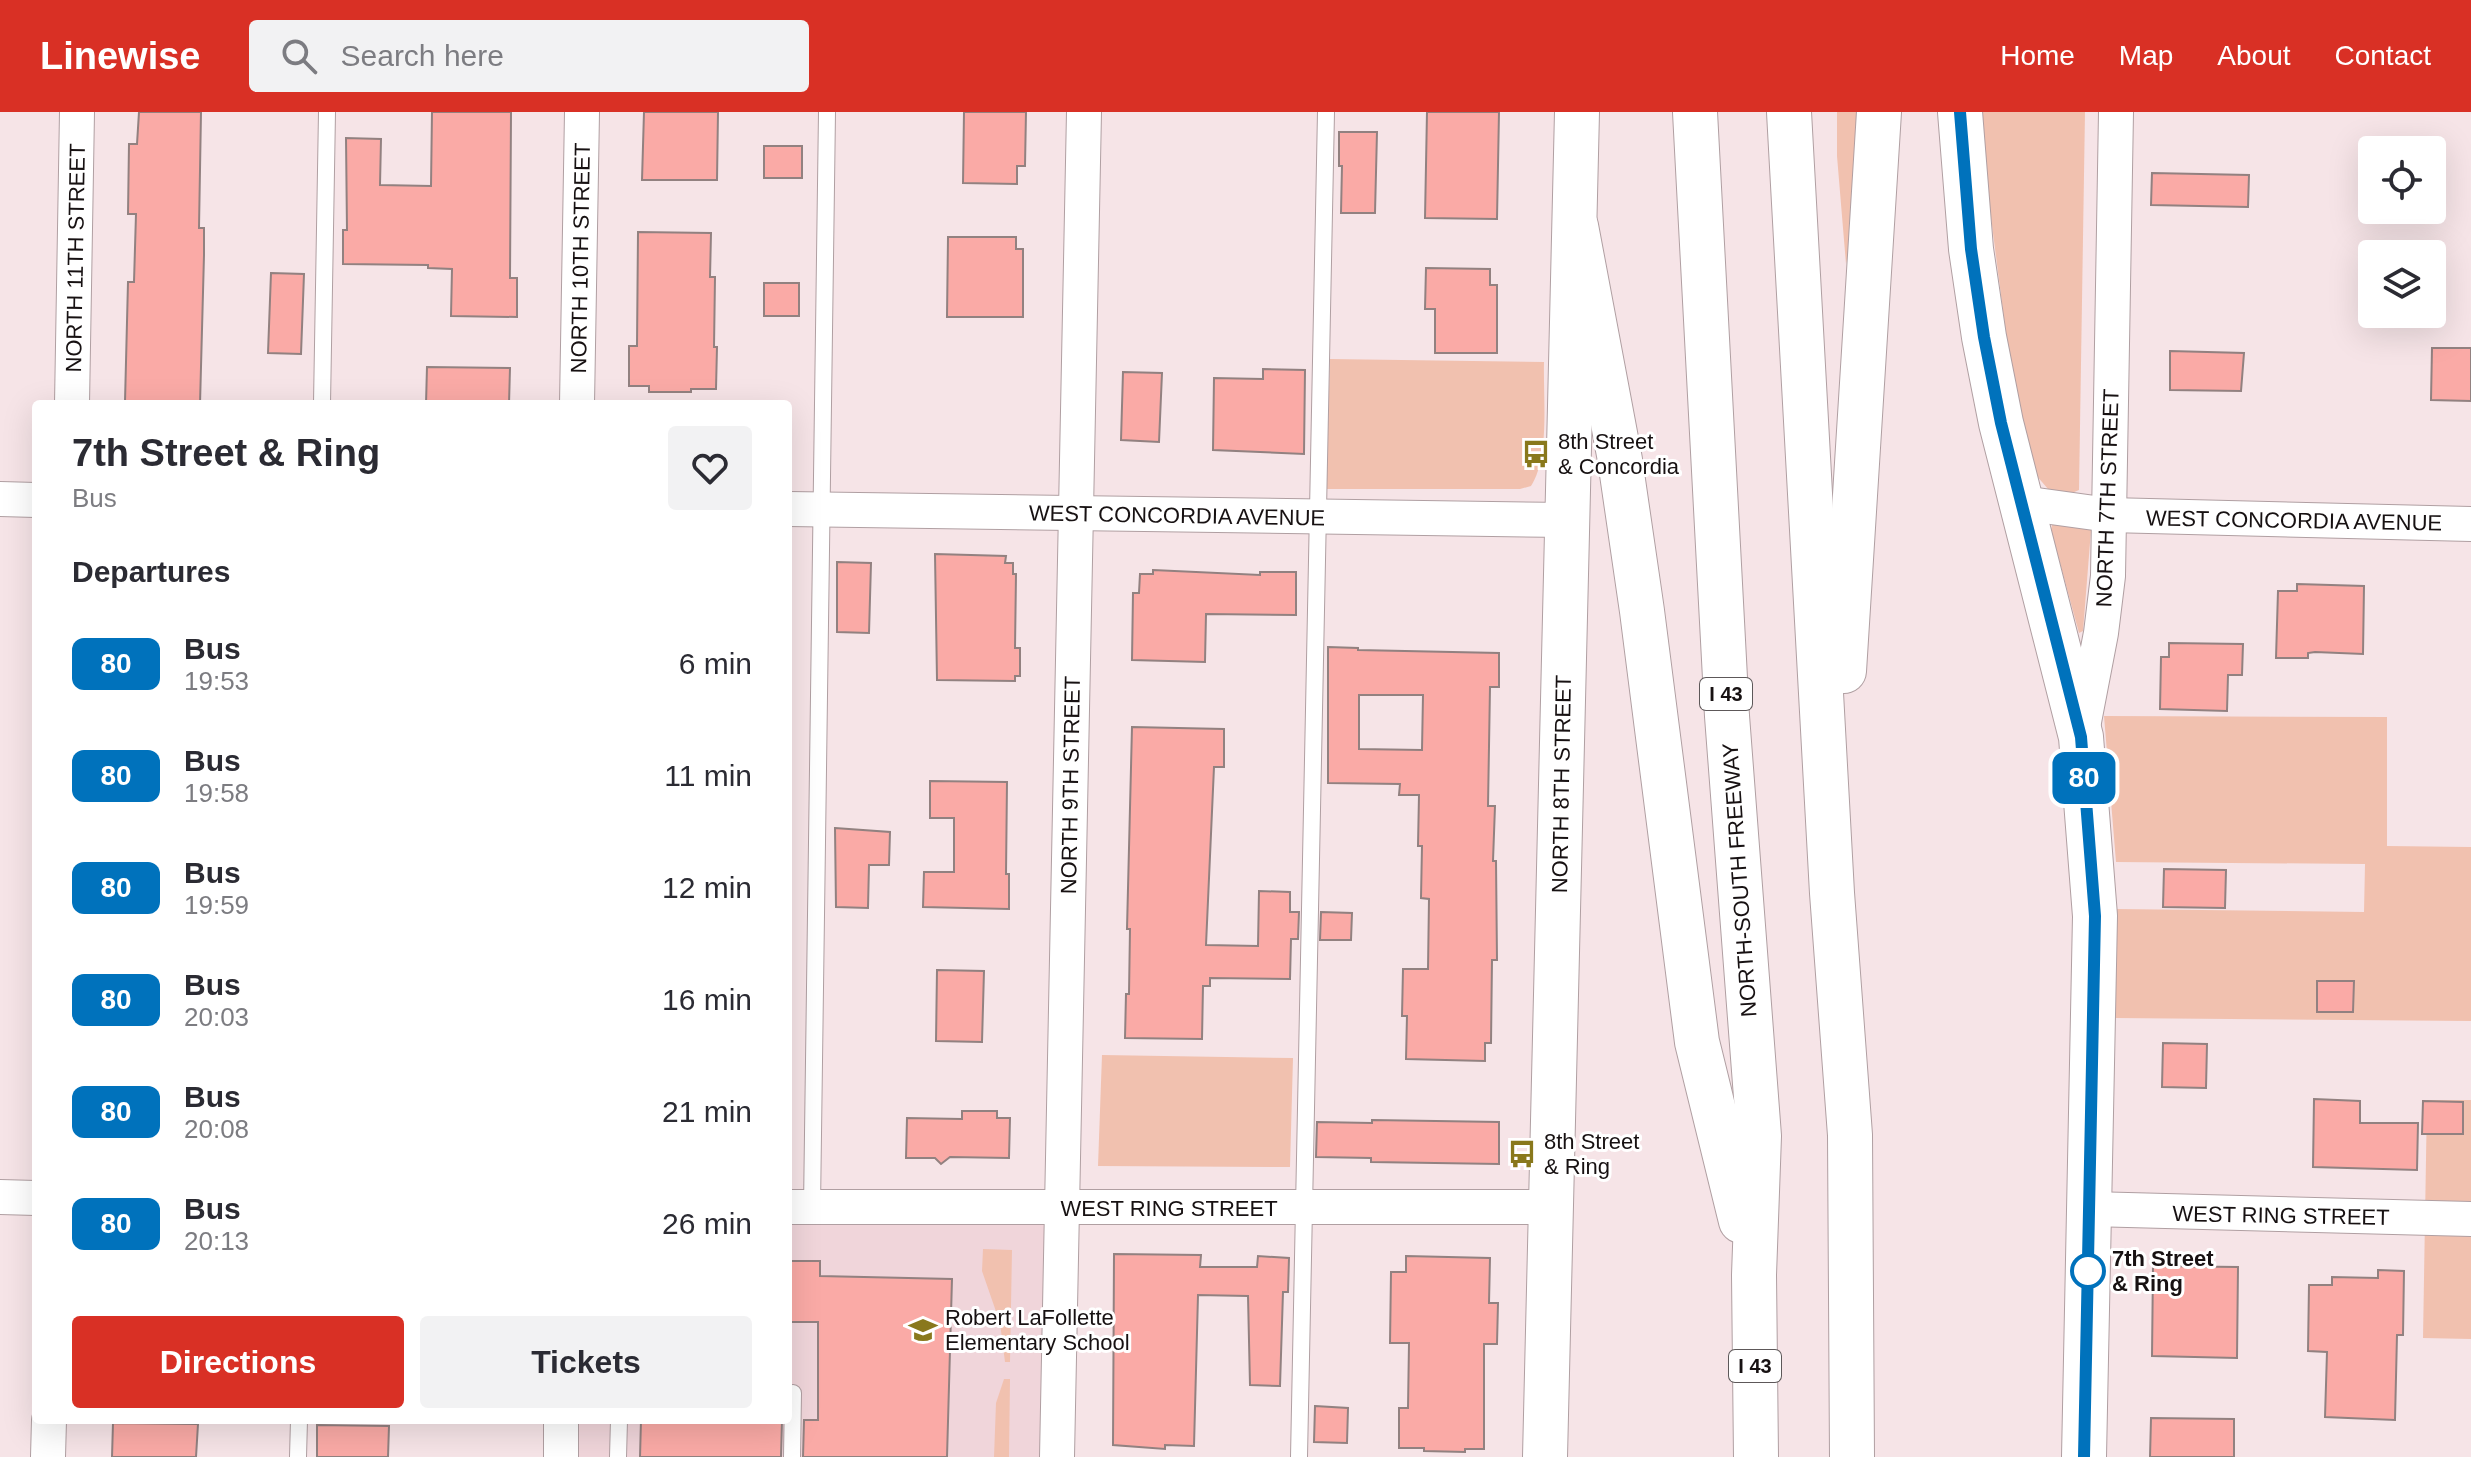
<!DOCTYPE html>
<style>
:root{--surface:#fff;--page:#f2f2f3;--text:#2b2b33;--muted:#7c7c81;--accent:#d93025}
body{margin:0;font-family:Arial,sans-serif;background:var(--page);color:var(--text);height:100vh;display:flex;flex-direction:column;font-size:30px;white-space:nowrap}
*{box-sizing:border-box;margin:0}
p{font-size:26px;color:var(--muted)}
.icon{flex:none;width:44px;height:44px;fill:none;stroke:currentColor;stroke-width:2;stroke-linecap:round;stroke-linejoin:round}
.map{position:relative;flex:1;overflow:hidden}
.sheet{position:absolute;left:32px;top:288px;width:760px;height:1024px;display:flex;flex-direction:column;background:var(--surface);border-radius:8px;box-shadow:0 8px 32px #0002}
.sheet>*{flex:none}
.badge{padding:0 16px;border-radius:12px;font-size:28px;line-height:52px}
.fabs{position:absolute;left:2358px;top:24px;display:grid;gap:16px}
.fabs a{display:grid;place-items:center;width:88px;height:88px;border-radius:8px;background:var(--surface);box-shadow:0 8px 32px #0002;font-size:40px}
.map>.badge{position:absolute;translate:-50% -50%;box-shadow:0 0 0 4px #fff}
h2{padding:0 40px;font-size:30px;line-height:72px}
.round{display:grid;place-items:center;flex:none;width:84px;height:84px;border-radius:8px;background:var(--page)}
.summary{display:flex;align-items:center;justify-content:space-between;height:136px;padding:0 40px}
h1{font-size:38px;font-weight:700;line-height:60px}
.primary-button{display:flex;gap:16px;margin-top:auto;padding:16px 40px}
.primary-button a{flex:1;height:92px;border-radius:8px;background:var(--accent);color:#fff;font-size:32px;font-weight:700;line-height:92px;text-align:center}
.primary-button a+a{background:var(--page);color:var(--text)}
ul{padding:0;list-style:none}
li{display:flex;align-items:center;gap:24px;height:112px;padding:0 40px}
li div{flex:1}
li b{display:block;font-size:30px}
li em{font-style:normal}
li .badge{min-width:88px;font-weight:700;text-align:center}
header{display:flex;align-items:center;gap:48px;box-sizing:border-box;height:112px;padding:0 40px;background:var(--accent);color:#fff}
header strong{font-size:38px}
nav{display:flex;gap:44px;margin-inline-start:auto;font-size:28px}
.search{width:560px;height:72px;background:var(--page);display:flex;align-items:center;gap:20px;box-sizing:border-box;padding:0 28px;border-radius:8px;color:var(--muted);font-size:30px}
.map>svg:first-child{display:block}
.built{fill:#f0d5da}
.green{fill:#f1c1af}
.building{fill:#faaaa6;stroke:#928180;stroke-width:2;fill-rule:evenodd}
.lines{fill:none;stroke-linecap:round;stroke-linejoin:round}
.lane-casing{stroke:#b09fa2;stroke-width:18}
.street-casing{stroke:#b09fa2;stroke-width:36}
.secondary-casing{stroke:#b09fa2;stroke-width:46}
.highway-casing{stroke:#b09fa2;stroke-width:46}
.lane{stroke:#fff;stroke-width:16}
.street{stroke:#fff;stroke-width:34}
.secondary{stroke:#fff;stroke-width:44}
.highway{stroke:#fff;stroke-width:44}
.line-casing{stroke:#fff;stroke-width:18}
.line{stroke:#0072bc;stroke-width:12}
.stop-dot{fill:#fff;stroke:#0072bc;stroke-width:4}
.labels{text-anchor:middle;stroke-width:6;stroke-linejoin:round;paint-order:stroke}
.shield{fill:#fff;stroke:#5d5859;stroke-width:2}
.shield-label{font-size:20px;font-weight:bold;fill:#171112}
.street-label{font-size:22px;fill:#171112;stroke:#fff}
.poi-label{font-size:22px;fill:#171112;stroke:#fff;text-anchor:start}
.stop-label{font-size:22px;font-weight:bold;fill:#171112;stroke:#fff;text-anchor:start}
</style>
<header>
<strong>Linewise</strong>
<div class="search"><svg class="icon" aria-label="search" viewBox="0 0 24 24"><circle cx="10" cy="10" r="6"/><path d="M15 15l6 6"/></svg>Search here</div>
<nav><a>Home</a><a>Map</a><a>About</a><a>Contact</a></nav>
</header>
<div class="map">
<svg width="2471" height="1345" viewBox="0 0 2471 1345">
<rect width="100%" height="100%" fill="#f6e4e7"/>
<path class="built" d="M788 1095 1061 1096 1057 1345H561V1308H788Z"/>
<g class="green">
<path d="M1837 0H1867L1853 118 1846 152 1837 44Z"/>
<path d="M1982 0H2085L2079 378 2065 384 2048 377 2036 363 2009 246 1986 66Z"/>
<path d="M1330 247 1544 250C1543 285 1550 345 1531 374L1520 377H1326Z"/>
<path d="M2057 410 2091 418 2083 519 2079 521 2051 418 2052 413Z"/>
<path d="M2104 604 2387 605V734L2471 735V909L2114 906 2116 797 2364 800 2365 752 2116 750Z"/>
<path d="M1102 943 1293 946 1290 1055 1098 1054Z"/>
<path d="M2427 988H2471V1227L2423 1226Z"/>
<path d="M983 1137 1012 1138 1010 1250H1005L1000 1211 982 1159Z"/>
<path d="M1004 1267H1010L1009 1345H994L996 1291Z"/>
</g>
<g class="building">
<path d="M139 0H201L199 116H204V143L200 292 125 290 128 170H134L136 102H128L129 32H137Z"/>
<path d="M432 0H511L510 166H517V205L451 204 452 157 428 156V153L343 152V118H347L346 26 381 27 380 73 431 74Z"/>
<path d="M644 0H718L717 68H642Z"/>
<path d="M964 0H1026L1025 54H1017V72L963 71Z"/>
<path d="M1427 0H1499L1497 107 1425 106Z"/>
<path d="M1339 20H1377L1375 101H1341L1342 54H1339Z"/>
<rect x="764" y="34" width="38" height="32"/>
<path d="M2152 61 2249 63 2248 95 2151 93Z"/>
<path d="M638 120 711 121 710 165H715L714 235H717L716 277H691V280H649V274H629V234H637Z"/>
<path d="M948 125H1016V137H1023V205H947Z"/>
<path d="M1426 156 1490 157V173H1497V241H1435V197H1425Z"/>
<path d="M271 161 304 162 301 242 268 241Z"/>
<rect x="764" y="171" width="35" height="33"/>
<path d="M2432 236H2471V289L2431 288Z"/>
<path d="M2170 239 2244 241 2241 279 2170 278Z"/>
<path d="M427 255 510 256 509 292H426Z"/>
<path d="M1263 257 1305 258 1304 342 1213 338 1214 266 1263 267Z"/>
<path d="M1123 260 1162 261 1159 330 1121 328Z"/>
<path d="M935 442 1006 444 1005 451H1013V462H1016L1015 536H1020V564H1015V569L937 568Z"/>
<path d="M837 450 871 451 869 521 837 520Z"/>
<path d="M1153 458 1260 463V460H1296V503L1206 502 1205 550 1132 548 1133 481H1139L1140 462H1153Z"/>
<path d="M2297 472 2364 474 2363 542 2315 540 2308 541V546H2276L2278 479H2297Z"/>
<path d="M2169 531 2243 532 2242 563H2228L2227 599 2160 597 2161 545H2169Z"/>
<path d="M1328 535 1358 536V538L1499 541V575H1490L1488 694H1495L1493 749H1496L1497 848H1492L1491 931H1485V949L1406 947 1407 904H1402L1403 857H1428L1429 787 1421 786 1422 734H1418L1419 683H1399L1400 672 1328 671ZM1359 583H1423L1422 638 1359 637Z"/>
<path d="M1132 615 1224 617V655H1214L1206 833 1258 834 1259 779 1290 780V800H1299L1298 827H1291L1290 867 1210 866V874H1203L1202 927 1125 926 1126 882H1129L1130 817H1127Z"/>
<path d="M930 669 1007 670 1006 762H1009V797L923 795 924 760H954V706H930Z"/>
<path d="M835 716 890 720 889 753H869L868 796 836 795Z"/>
<path d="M2164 757 2226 758 2225 796 2163 795Z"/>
<path d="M1321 800 1352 801 1351 828H1320Z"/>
<path d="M937 858 984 859 982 930 936 929Z"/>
<path d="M2317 869H2354L2353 900H2317Z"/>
<path d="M2163 931 2207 932 2206 976 2162 975Z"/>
<path d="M2314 987 2360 989V1011H2418L2417 1058 2313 1055Z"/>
<path d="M2423 989 2463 990V1022H2422Z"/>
<path d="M962 999H997V1006H1010L1009 1046 950 1045 941 1052 935 1046H906L907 1006 962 1007Z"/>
<path d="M1372 1008 1499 1010V1052L1371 1050V1046L1316 1045 1317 1010 1372 1011Z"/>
<path d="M1114 1142 1201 1143 1200 1155H1257L1258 1144 1289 1146 1288 1180H1283L1280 1274 1250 1273 1248 1184 1198 1183 1194 1334 1165 1333V1337L1113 1333Z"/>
<path d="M1406 1144 1490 1146 1489 1191H1498L1497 1232H1484V1337H1465V1340L1424 1339V1336H1399V1296H1408L1409 1231H1390L1391 1160H1406Z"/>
<path d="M788 1149H820V1164L952 1167 947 1345H803L804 1308H818V1210H788Z"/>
<path d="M2153 1154 2238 1155 2237 1246 2152 1244Z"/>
<path d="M2378 1158 2404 1159 2403 1223H2397L2395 1308 2325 1305 2327 1240 2308 1239 2309 1173H2332V1165L2378 1166Z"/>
<path d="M1315 1294 1348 1296 1347 1331 1314 1330Z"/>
<path d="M2151 1306 2234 1307V1345H2150Z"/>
<path d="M641 1308H782L781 1345H640Z"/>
<path d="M113 1311 198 1312 196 1345H112Z"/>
<path d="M317 1313 389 1314 388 1345H317Z"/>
</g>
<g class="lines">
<defs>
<g id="lane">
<path d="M322 292 327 0"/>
<path d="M812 1095 827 0"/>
<path d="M298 1345 299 1308"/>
<path d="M618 1345 619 1308"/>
<path d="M792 1345 793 1281"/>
<path d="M1299 1345 1326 0"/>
</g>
<g id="street">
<path d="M72 292 77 0"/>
<path d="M577 292 582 0"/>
<path d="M0 387 36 388"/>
<path d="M2022 391 2109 403 2471 412"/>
<path d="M788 397 1567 408"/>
<path d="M2082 620 2101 521 2108 464 2116 0"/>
<path d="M0 1085 36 1086"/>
<path d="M788 1095H1551"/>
<path d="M2090 1097 2471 1107"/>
<path d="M48 1345 49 1308"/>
<path d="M561 1345V1308"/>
<path d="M1057 1345 1084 0"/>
</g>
<g id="secondary">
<path d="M1960 0 1971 137 1984 225 2001 311 2081 625 2095 804 2084 1345"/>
<path d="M1545 1345 1577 0"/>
</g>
<g id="highway">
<path d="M1695 0 1727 604 1759 1024 1754 1163 1756 1345"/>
<path d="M1789 0 1832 781 1850 1023 1852 1345"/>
<path d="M1576 114 1620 348 1642 499 1697 930 1741 1109"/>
<path d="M1844 559 1879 0"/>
</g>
</defs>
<use href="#lane" class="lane-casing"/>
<use href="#street" class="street-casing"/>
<use href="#secondary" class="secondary-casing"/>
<use href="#highway" class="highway-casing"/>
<use href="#lane" class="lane"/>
<use href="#street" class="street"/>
<use href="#secondary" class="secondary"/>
<use href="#highway" class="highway"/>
</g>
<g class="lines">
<defs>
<path id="line" d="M1960 0 1971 137 1984 225 2001 311 2081 625 2095 804 2084 1345"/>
</defs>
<use href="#line" class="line-casing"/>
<use href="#line" class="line"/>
</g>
<defs>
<symbol id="bus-bare" viewBox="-9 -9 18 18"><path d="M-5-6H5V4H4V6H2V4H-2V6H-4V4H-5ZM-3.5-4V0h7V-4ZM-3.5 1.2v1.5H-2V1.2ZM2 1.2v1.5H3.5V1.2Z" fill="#89781c" stroke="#fff" stroke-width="2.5" paint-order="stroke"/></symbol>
<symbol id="school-bare" viewBox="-9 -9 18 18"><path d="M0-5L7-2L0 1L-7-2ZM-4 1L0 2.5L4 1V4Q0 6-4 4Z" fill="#89781c" stroke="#fff" stroke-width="2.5" paint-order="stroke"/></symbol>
</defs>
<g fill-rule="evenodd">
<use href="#bus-bare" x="1516" y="322" width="40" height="40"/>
<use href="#bus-bare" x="1502" y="1022" width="40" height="40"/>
<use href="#school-bare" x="903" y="1198" width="40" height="40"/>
</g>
<circle class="stop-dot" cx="2088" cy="1159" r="16"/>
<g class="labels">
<g class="shield">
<rect x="1700" y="566" width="52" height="32" rx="6"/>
<rect x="1729" y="1238" width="52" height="32" rx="6"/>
</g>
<g class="shield-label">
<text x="1726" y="589">I 43</text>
<text x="1755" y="1261">I 43</text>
</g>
<g class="street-label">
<text transform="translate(75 146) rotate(-89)" y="8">NORTH 11TH STREET</text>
<text transform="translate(580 146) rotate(-89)" y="8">NORTH 10TH STREET</text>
<text transform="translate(2107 386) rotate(-88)" y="8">NORTH 7TH STREET</text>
<text transform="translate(1177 403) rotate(1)" y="8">WEST CONCORDIA AVENUE</text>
<text transform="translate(2294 408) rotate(1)" y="8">WEST CONCORDIA AVENUE</text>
<text transform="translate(1561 672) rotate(-89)" y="8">NORTH 8TH STREET</text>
<text transform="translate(1070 673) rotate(-89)" y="8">NORTH 9TH STREET</text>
<text transform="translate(1739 768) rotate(-94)" y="8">NORTH-SOUTH FREEWAY</text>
<text x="1169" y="1104">WEST RING STREET</text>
<text transform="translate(2281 1103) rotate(1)" y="8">WEST RING STREET</text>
</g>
<g class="poi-label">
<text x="1558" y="337">8th Street<tspan x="1558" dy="25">&amp; Concordia</tspan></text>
<text x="1544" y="1037">8th Street<tspan x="1544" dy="25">&amp; Ring</tspan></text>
<text x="945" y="1213">Robert LaFollette<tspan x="945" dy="25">Elementary School</tspan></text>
</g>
<g class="stop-label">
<text x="2112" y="1154">7th Street<tspan x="2112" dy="25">&amp; Ring</tspan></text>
</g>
</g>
</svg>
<div class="fabs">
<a><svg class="icon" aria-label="locate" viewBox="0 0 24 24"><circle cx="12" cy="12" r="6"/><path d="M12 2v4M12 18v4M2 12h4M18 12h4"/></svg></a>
<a><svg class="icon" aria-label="layers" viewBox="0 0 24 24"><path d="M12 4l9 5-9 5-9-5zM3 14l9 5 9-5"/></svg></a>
</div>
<b class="badge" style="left:2084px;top:666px;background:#0072bc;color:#fff">80</b>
<section class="sheet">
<div class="summary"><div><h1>7th Street &amp; Ring</h1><p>Bus</p></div><a class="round"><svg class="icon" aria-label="heart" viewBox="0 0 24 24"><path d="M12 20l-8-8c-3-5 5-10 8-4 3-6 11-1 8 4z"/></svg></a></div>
<h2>Departures</h2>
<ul>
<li><span class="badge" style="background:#0072bc;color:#fff">80</span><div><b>Bus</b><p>19:53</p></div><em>6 min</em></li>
<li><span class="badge" style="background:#0072bc;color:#fff">80</span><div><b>Bus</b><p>19:58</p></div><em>11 min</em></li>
<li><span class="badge" style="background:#0072bc;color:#fff">80</span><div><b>Bus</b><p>19:59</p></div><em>12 min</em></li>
<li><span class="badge" style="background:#0072bc;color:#fff">80</span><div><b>Bus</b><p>20:03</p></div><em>16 min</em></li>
<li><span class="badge" style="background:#0072bc;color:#fff">80</span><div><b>Bus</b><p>20:08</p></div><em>21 min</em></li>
<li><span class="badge" style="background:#0072bc;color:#fff">80</span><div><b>Bus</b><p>20:13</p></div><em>26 min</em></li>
</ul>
<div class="primary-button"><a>Directions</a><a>Tickets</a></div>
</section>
</div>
